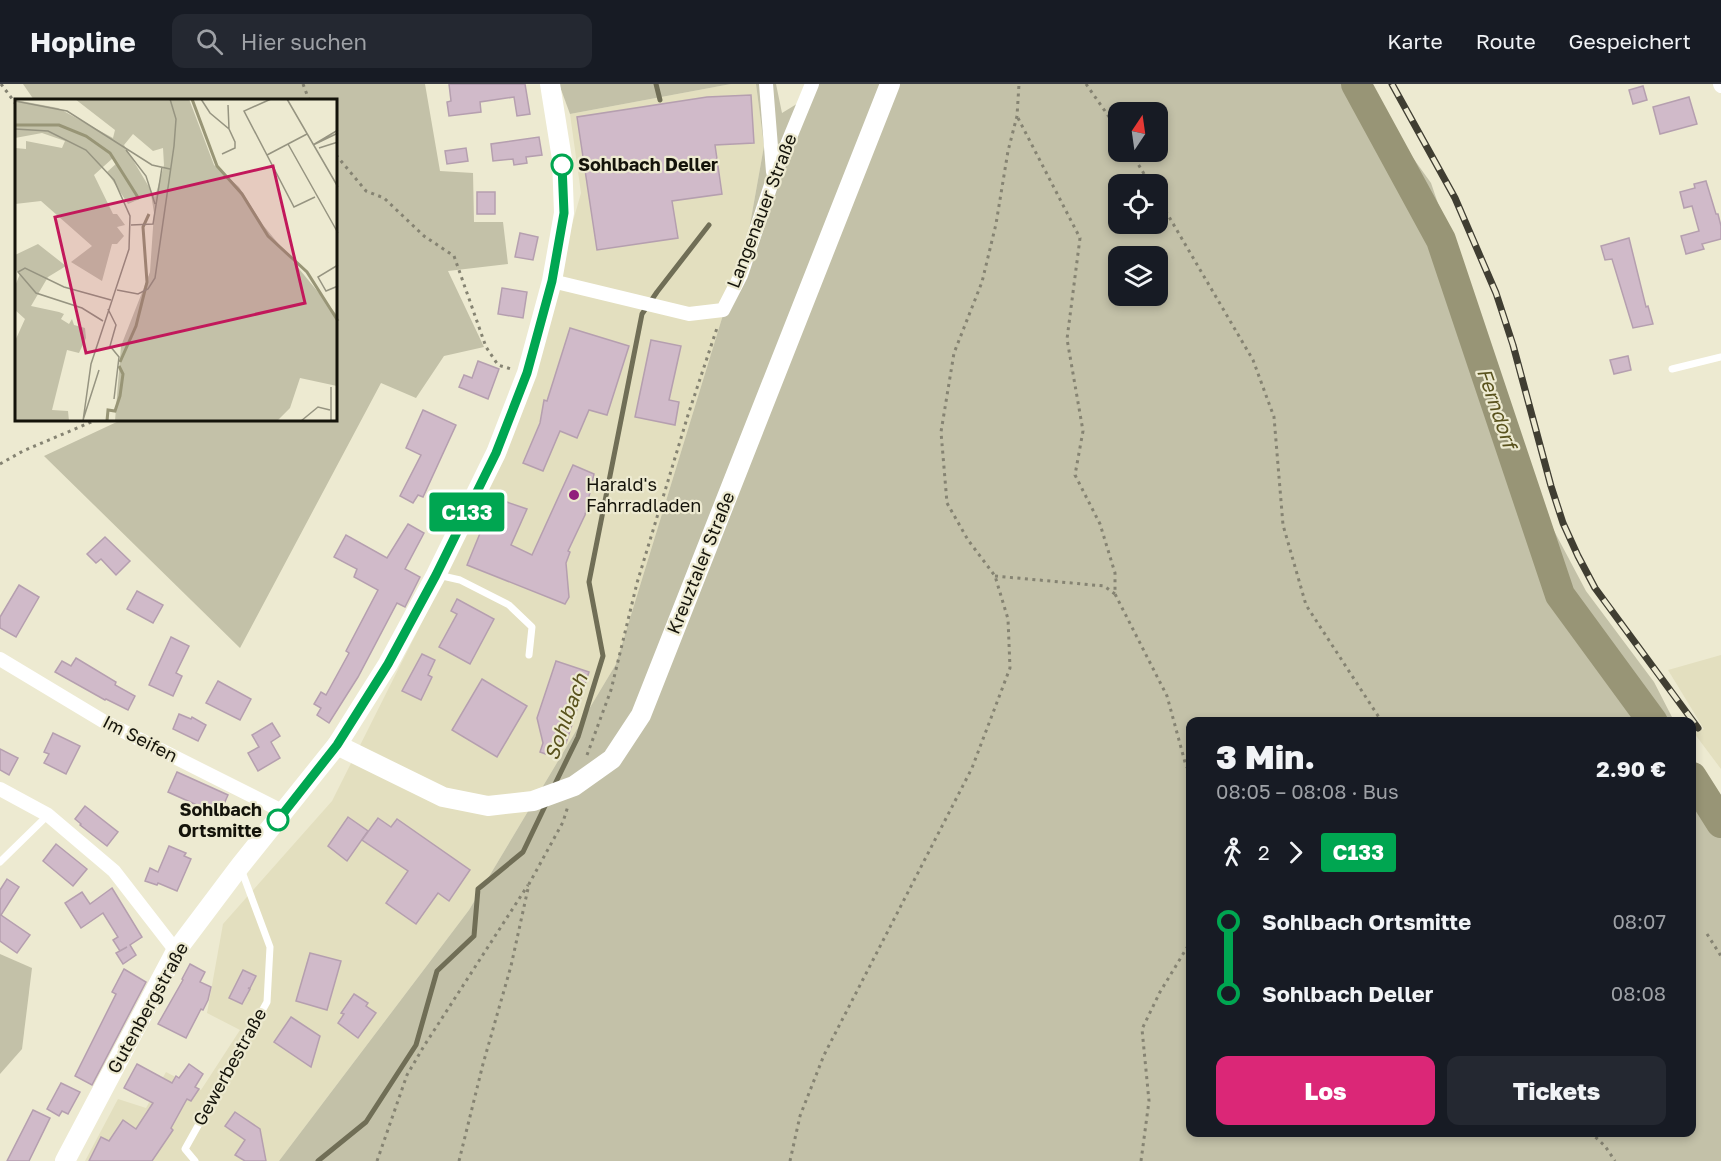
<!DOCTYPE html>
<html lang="de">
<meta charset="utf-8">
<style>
:root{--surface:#171b24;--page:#242831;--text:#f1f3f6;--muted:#9ea1a6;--line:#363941;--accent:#db2777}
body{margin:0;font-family:"Golos Text",sans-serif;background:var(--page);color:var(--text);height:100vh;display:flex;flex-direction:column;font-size:22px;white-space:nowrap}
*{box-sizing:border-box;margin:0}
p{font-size:20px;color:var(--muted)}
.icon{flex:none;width:33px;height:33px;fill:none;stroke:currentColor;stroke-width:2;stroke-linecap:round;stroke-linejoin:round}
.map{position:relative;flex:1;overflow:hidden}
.sheet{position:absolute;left:1186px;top:633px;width:510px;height:420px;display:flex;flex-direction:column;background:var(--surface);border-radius:12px;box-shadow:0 3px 9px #0003}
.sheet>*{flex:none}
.badge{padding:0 12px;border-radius:4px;font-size:21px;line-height:39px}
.needle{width:39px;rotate:13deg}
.controls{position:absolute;left:1108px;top:18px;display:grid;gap:12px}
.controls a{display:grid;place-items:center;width:60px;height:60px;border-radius:12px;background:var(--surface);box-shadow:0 3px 9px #0003;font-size:30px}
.map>.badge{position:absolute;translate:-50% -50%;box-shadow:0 0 0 3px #fff}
.legs{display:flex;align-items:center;gap:9px;height:66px;padding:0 30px;font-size:20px}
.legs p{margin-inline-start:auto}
.overview{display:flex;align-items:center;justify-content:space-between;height:102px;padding:0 30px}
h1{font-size:33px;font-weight:800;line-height:45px}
.button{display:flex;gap:12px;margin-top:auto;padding:12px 30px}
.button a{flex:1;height:69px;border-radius:12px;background:var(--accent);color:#fff;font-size:24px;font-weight:800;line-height:69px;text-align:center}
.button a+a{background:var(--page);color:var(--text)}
ul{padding:0 30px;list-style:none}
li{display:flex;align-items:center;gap:21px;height:72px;font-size:22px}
li i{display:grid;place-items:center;width:9px;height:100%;margin:0 8px;background:currentColor}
li i::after{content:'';width:15px;height:15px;margin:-8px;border:4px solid;border-radius:50%;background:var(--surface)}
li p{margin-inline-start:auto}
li:first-child i{background:linear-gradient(#0000 50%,currentColor 0)}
li:last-child i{background:linear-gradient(currentColor 50%,#0000 0)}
header{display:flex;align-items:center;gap:36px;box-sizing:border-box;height:84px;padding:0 30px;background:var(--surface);border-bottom:2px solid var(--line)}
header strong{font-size:28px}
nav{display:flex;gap:33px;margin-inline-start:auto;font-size:21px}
.search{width:420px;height:54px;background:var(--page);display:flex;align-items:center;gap:15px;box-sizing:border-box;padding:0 21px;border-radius:12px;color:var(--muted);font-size:22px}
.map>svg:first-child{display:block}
.built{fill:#e3dfbf}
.green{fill:#c3c1a8;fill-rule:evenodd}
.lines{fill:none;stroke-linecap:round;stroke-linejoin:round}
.stream{stroke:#706e56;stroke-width:5}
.river{stroke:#989576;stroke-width:30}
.building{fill:#d0bac9;stroke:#b59faf;stroke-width:1.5}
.path{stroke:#858372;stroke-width:3;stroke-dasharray:3 4.5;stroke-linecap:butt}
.lane{stroke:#fff;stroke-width:7}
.street{stroke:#fff;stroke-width:14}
.secondary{stroke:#fff;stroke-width:20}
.rail-casing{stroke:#403e32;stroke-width:7}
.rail{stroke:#edead1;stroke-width:4.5;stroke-dasharray:14;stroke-linecap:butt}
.line-1-casing{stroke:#fff;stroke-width:14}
.line-1{stroke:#00a651;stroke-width:9}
.stop-1-dot{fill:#fff;stroke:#00a651;stroke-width:3}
.poi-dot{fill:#911d7c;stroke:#edead1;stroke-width:2}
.labels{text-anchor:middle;stroke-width:4.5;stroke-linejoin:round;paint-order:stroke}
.stop-label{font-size:18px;font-weight:bold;fill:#14130a;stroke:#edead1;text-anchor:start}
.street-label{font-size:18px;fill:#14130a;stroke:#edead1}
.poi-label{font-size:18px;fill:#14130a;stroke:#edead1;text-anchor:start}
.water-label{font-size:20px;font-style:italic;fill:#59521d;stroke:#edead1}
.inset-river{fill:none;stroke:#989576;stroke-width:3}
.inset-road{fill:none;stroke:#969481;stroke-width:1.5}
.view{fill:#c2185b;fill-opacity:0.15;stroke:#c2185b;stroke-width:3}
.inset-edge{fill:none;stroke:#14130a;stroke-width:3}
</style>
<header>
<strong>Hopline</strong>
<div class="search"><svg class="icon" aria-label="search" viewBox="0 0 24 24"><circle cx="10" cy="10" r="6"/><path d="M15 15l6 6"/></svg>Hier suchen</div>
<nav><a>Karte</a><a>Route</a><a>Gespeichert</a></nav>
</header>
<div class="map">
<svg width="1721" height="1077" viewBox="0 0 1721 1077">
<rect width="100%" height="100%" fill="#edead1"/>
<g class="built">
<path d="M731 0H756L764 62 749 146 616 580 469 826 279 1077H85L118 1015 146 1024 166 988 201 1006 240 946 207 929 223 840 332 717 507 369 581 109 570 30Z"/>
<path d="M1721 571V685L1694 649 1704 645 1668 586Z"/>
</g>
<g class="green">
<path d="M23 0H425L440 87 473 89 474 138H503L508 180 448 187 484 263 444 272 416 314 381 299 240 564 44 372 121 336H336V16H34Z"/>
<path d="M559 0H731L570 30Z"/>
<path d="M756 0H776L782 29 800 18 808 0H1360L1431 99 1543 426 1586 507 1654 598 1674 637 1191 638V1048H1692V674L1721 733V1077H279L469 826 616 580 749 146 764 62ZM1119 28H1158V68H1119ZM1119 100H1158V140H1119ZM1119 172H1158V212H1119Z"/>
<path d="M0 870 32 884 22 965 0 990Z"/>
</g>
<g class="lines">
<g class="stream">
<path d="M656 0 660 16"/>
<path d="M553 704 578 653 603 572 589 498 642 230 657 208 709 141"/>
<path d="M318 1077 366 1038 416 961 437 887 474 852 478 805 523 768 547 718"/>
</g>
<g class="river">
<path d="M1356 0 1441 156 1560 511 1653 638"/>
<path d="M1692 693 1721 739"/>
</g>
</g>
<g class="building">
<path d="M449 0H525L530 30 517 32 514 13 480 18 481 28 449 32 447 18 451 17Z"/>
<path d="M1643 2 1647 16 1633 20 1629 6Z"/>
<path d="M751 11 754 59 715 61 722 110 672 117 678 154 597 166 577 33 707 13Z"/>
<path d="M1689 13 1697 40 1660 50 1653 23Z"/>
<path d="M539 53 542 71 526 73 527 79 514 81 513 75 493 77 491 60Z"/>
<path d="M466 64 468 77 447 80 445 67Z"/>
<path d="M1706 97 1716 130H1718L1721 142V155L1702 160 1704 165 1686 170 1681 152 1699 147 1692 122 1684 124 1680 108 1695 104 1694 100Z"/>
<rect x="477" y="108" width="18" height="22"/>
<path d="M520 149 538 153 533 176 515 173Z"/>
<path d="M1629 154 1646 223 1648 222 1653 240 1633 244 1612 175 1605 176 1601 162Z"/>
<path d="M502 204 527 208 523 234 498 230Z"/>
<path d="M570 244 629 262 607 331 589 326 577 354 560 347 543 387 523 379 540 339 544 316 547 317Z"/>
<path d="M651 256 681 262 669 316 679 318 675 341 635 333Z"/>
<path d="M1628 272 1631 286 1614 290 1610 276Z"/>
<path d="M478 277 499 285 488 315 459 303 464 291 472 294Z"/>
<path d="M423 326 456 341 423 413 418 411 413 419 400 412 421 371 406 364Z"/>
<path d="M573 381 594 390 585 431 568 467 570 468 566 479 569 513 565 520 467 481 483 442 485 443 495 414 527 425 511 461 532 471Z"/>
<path d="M408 440 424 449 405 485 420 493 405 523 397 519 358 593 329 639 317 631 321 624 314 620 321 608 326 611 349 569 346 567 378 506 354 493 357 485 334 473 346 451 387 474Z"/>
<path d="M105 453 130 477 116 491 101 475 96 479 87 470Z"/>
<path d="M19 501 39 513 16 553 0 544V533Z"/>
<path d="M137 507 163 521 153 539 127 525Z"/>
<path d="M457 515 494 535 470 580 439 563 457 530 451 527Z"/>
<path d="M171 553 189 562 176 589 182 592 173 612 149 601Z"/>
<path d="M422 570 435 576 428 591 432 593 421 616 402 607Z"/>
<path d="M76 574 116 598 115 601 135 612 128 626 106 615 105 616 55 588 62 577 71 582Z"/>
<path d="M556 577 589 588 566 659 560 657 554 673 540 668 543 659 537 634Z"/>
<path d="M482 595 527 622 497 673 452 646Z"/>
<path d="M218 597 251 615 240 636 206 619Z"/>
<path d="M179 630 191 635 192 633 206 641 198 657 173 645Z"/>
<path d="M272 639 280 652 271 658 280 674 258 687 248 669 259 663 252 651Z"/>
<path d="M53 649 80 662 66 690 44 679 49 670 44 668Z"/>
<path d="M0 665 18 674 9 691 0 686Z"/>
<path d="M177 688 228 711 219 731 168 708Z"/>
<path d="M85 722 118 748 107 762 80 741 81 740 75 735Z"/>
<path d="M348 733 368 747 347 777 328 762Z"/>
<path d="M378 734 391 743 397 735 470 786 449 817 438 809 416 840 386 819 408 787 362 756Z"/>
<path d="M56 760 87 785 73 802 43 777Z"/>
<path d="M169 762 186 769 184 772 191 775 177 807 158 799 157 801 145 797 150 784 158 788Z"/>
<path d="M7 795 19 803 1 831 30 851 17 869 0 857V806Z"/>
<path d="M112 804 142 853 130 861 136 871 123 880 116 869 127 863 120 867 113 856 118 853 103 829 81 844 65 819 82 808 90 820Z"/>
<path d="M310 869 341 877 327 926 296 917Z"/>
<path d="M190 880 205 888 200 898 211 903 208 916 203 926 201 925 186 954 158 940 183 896 182 895Z"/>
<path d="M124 885 146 898 92 1001 75 992 116 910 112 908Z"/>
<path d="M243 886 256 892 250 904H248L250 905 242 920 229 914Z"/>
<path d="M354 910 368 919 366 922 376 929 358 954 338 939 344 930 341 929Z"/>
<path d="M291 933 320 952 311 983 274 958Z"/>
<path d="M137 980 172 999 176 992 179 994 189 980 203 990 195 1003 199 1005 191 1017 187 1015 171 1044 173 1046 152 1077H89L101 1053 109 1057 123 1036 136 1045 153 1019 124 1004Z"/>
<path d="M61 999 80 1008 68 1030 62 1027 59 1032 47 1025Z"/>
<path d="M33 1026 50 1034 29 1077H7Z"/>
<path d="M235 1028 260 1045 266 1077H245L235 1071 245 1056 225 1042Z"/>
</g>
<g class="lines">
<g class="path">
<path d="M1 0 16 20"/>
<path d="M303 0 309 16"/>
<path d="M1086 0 1119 47"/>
<path d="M1018 34 1080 154 1067 255 1083 347 1075 391 1100 440 1115 489V510L1167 612 1186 682 1191 688"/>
<path d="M1131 68 1150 100"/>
<path d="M336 71 366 107 384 114 424 152 454 172 486 263 498 281 511 285"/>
<path d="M1158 114 1253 276 1274 333 1283 441 1306 521 1382 638"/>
<path d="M0 380 23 367 96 336"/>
<path d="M995 492 1104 502 1115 510"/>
<path d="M587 671 611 606 637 499 688 331 718 241"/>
<path d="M1707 850 1721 872"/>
<path d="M1590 1048 1605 1062 1615 1077"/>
<path d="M377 1077 407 991 424 962 528 801"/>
<path d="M459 1077 483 980 511 882 529 800 563 738 568 722"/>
<path d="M790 1077 800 1032 824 971 972 684 1010 584 1008 535 995 492 968 456 947 419 941 348 954 269 982 198 996 140 1008 67 1017 32 1019 0"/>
<path d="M1141 1077 1149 1017 1142 945 1160 908 1191 857"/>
</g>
<g class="lane">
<path d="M1672 285 1721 273"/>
<path d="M438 491 460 496 509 521 532 543 529 571"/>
<path d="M0 778 48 731"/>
<path d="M195 1077 185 1065 267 918 270 863 241 785"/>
</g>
<g class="street">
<path d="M766 0 773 88"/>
<path d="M1720 0 1721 2"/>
<path d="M552 197 689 230 723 226 741 191 774 92 812 0"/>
<path d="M0 575 103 637 284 728"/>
<path d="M0 705 48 731 114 787 176 867"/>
</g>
<g class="secondary">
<path d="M337 661 443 713 488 722 533 717 574 702 612 675 641 631 890 0"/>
<path d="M65 1077 176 867 240 782 337 661 388 580 436 491 496 369 527 289 552 197 564 129 562 75 550 0"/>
</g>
<defs>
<path id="rail" d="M1392 0 1455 114 1496 209 1513 261 1551 402 1563 439 1578 472 1595 504 1698 644"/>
</defs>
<use href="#rail" class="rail-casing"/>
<use href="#rail" class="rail"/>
</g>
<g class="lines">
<defs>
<path id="line-1" d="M278 736 337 661 388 580 436 491 496 369 527 289 552 197 564 129 562 81"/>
</defs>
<use href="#line-1" class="line-1-casing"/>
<use href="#line-1" class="line-1"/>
</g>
<g class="stop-1-dot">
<circle cx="562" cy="81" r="10"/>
<circle cx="278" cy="736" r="10"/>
</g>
<circle class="poi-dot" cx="574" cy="411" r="6"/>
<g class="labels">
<g class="stop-label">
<text x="578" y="87">Sohlbach Deller</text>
<text x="262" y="732" text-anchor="end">Sohlbach<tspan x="262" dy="21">Ortsmitte</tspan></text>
</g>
<g class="street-label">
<text transform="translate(762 127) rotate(-69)" y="6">Langenauer Straße</text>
<text transform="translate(701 479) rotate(-68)" y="6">Kreuztaler Straße</text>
<text transform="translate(140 655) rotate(27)" y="6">Im Seifen</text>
<text transform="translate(148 924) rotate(-61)" y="6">Gutenbergstraße</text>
<text transform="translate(230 983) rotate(-61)" y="6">Gewerbestraße</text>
</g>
<g class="poi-label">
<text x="586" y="407">Harald's<tspan x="586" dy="21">Fahrradladen</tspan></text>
</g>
<g class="water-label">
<text transform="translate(1497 324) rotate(71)" y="7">Ferndorf</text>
<text transform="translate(566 633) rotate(-70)" y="7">Sohlbach</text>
</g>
</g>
<g transform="translate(15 15)">
<rect width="322" height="322" fill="#edead1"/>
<path d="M60 0H174L199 66 224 88 248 126 322 216V287L285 279 275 309 262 322H100L106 247 135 173 139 114 136 95 113 105 92 73 102 64 98 59 79 76 98 115H102L110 126 102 128 109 137 102 145H97L87 182 56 163 77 147 26 102 0 105V49L11 50V42L47 49 50 42 27 34 0 39 1 1 43 9 98 39 100 31ZM118 35 138 52 148 49 149 66 140 98 109 46ZM23 145 51 167 33 178 16 207 44 213 49 215 46 220 54 225 57 220 59 226 70 229 71 239 64 254 52 251 37 311 53 312 54 322H0V242L10 220 0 211V187L5 175 0 170V156Z" fill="#c3c1a8" fill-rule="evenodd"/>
<path class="inset-river" d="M177 0 202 67 227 95 253 137 292 173 323 222M0 26H44L71 37 95 54 124 100M105 263 121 227 132 183 128 128 134 115M92 322 93 311 100 312 105 297 108 275 104 267"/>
<path class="inset-road" d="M186 0 195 14 214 30 220 43V49L207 55M256 0 229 12 279 108 300 98M272 0 323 88M0 2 52 12 137 66 155 70M213 6 214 30M0 30 33 32 71 51 99 81 115 117 114 150 76 265 68 322M273 45 323 134M298 46 323 31M298 46 323 34M304 49 323 43M111 51 131 77 140 105M252 56 292 35M116 126 138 125 147 68M323 166 303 178 311 192 323 187M102 191 123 195 133 190 140 179 159 47 161 20 155 0M93 210 101 226 95 247 104 258 99 300M88 222 67 209 21 194 3 173 10 169 49 188 96 201M316 288V322M68 321 84 271M286 322 303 308 315 311"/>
<path class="view" d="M258 67 290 204 71 254 40 118Z"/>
<rect width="322" height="322" class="inset-edge"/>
</g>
</svg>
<div class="controls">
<a><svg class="needle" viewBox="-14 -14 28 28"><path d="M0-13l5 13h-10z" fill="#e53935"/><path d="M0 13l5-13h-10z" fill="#9ea1a6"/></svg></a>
<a><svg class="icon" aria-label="locate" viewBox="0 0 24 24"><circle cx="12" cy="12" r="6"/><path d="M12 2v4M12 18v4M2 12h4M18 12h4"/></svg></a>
<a><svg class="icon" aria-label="layers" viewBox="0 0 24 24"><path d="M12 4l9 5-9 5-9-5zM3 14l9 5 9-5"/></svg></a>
</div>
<b class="badge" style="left:467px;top:428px;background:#00a651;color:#fff">C133</b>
<section class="sheet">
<div class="overview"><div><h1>3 Min.</h1><p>08:05 – 08:08 · Bus</p></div><b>2.90 €</b></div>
<div class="legs"><svg class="icon" aria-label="walk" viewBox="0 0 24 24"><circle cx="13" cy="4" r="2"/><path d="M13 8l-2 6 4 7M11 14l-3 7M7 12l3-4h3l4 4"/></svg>2<svg class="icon" aria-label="forward" viewBox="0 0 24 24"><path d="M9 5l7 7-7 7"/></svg><b class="badge" style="background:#00a651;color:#fff">C133</b></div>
<ul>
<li><i style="color:#00a651"></i><b>Sohlbach Ortsmitte</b><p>08:07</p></li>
<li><i style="color:#00a651"></i><b>Sohlbach Deller</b><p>08:08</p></li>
</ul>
<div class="button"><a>Los</a><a>Tickets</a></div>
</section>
</div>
